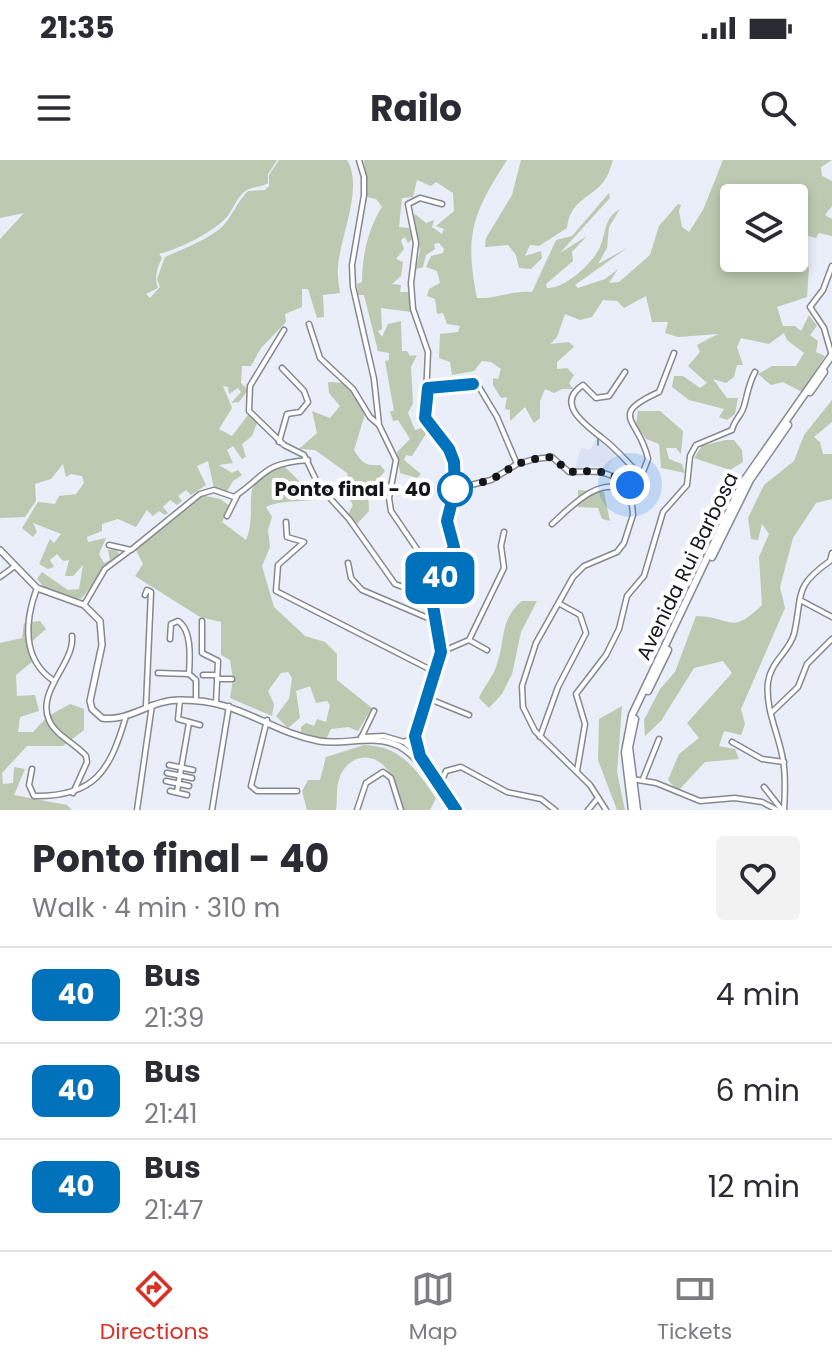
<!DOCTYPE html>
<meta charset="utf-8">
<style>
:root{--surface:#fff;--page:#f2f2f3;--text:#2b2b33;--muted:#7c7c81;--line:#e1e1e2;--accent:#d93025}
body{margin:0;font-family:Poppins,sans-serif;background:var(--page);color:var(--text);height:100vh;display:flex;flex-direction:column;font-size:30px;white-space:nowrap}
*{box-sizing:border-box;margin:0}
p{font-size:26px;color:var(--muted)}
.icon{flex:none;width:44px;height:44px;fill:none;stroke:currentColor;stroke-width:2;stroke-linecap:round;stroke-linejoin:round}
.map{position:relative;height:650px;overflow:hidden}
.sheet{display:flex;flex-direction:column;background:var(--surface);flex:1}
.sheet>*{flex:none}
.badge{padding:0 16px;border-radius:12px;font-size:28px;line-height:52px}
.tools{position:absolute;left:720px;top:24px;display:grid;gap:16px}
.tools a{display:grid;place-items:center;width:88px;height:88px;border-radius:8px;background:var(--surface);box-shadow:0 4px 12px #0003;font-size:40px}
.you{position:absolute;width:40px;height:40px;margin:-20px;border:6px solid #fff;border-radius:50%;background:#1a73e8;box-shadow:0 0 0 12px #1a73e833}
.map>.badge{position:absolute;translate:-50% -50%;box-shadow:0 0 0 4px #fff}
.round{display:grid;place-items:center;flex:none;width:84px;height:84px;border-radius:8px;background:var(--page)}
.summary{display:flex;align-items:center;justify-content:space-between;height:136px;padding:0 32px}
h1{font-size:38px;font-weight:700;line-height:60px}
ul{padding:0;list-style:none}
li{display:flex;align-items:center;gap:24px;height:96px;padding:0 32px;border-top:2px solid var(--line)}
li div{flex:1}
li b{display:block;font-size:30px}
li em{font-style:normal}
li .badge{min-width:88px;font-weight:700;text-align:center}
.status{display:flex;justify-content:space-between;align-items:center;height:56px;padding:0 40px;background:var(--surface);direction:ltr}
.status svg{height:22px;fill:currentColor}
header{display:flex;justify-content:space-between;align-items:center;height:104px;padding:0 32px;background:var(--surface);font-size:36px;font-weight:700}
.tab-bar{display:flex;justify-content:space-around;align-items:center;height:112px;border-top:2px solid var(--line);background:var(--surface);font-size:22px;color:var(--muted)}
.tab-bar a{display:grid;justify-items:center;gap:4px}
.tab-bar .on{color:var(--accent)}
.map>svg:first-child{display:block}
.built{fill:#dae2f3}
.green{fill:#bdc9b0}
.lines{fill:none;stroke-linecap:round;stroke-linejoin:round}
.stream{stroke:#6f9bab;stroke-width:2}
.minor-casing{stroke:#848891;stroke-width:7}
.secondary-casing{stroke:#848891;stroke-width:8}
.primary-casing{stroke:#848891;stroke-width:9}
.minor{stroke:#fff;stroke-width:4}
.secondary{stroke:#fff;stroke-width:5}
.primary{stroke:#fff;stroke-width:6}
.line-casing{stroke:#fff;stroke-width:18}
.line{stroke:#0072bc;stroke-width:12}
.walk{stroke:#15161a;stroke-width:8;stroke-dasharray:0 14.4}
.stop-dot{fill:#fff;stroke:#0072bc;stroke-width:4}
.labels{text-anchor:middle;stroke-width:8;stroke-linejoin:round;paint-order:stroke}
.stop-label{font-size:20px;font-weight:bold;fill:#15161a;stroke:#fff;text-anchor:end}
.street-label{font-size:20px;fill:#15161a;stroke:#fff}
</style>
<div class="status"><b>21:35</b><svg viewBox="0 0 49 12"><path d="M0 12V9h3v3zM5 12V6h3v6zM10 12V3h3v9zM15 12V0h3v12zM26 1h20v11H26zM47 4h2v5h-2z"/></svg></div>
<header><svg class="icon" aria-label="menu" viewBox="0 0 24 24"><path d="M4 6h16M4 12h16M4 18h16"/></svg>Railo<svg class="icon" aria-label="search" viewBox="0 0 24 24"><circle cx="10" cy="10" r="6"/><path d="M15 15l6 6"/></svg></header>
<div class="map">
<svg width="832" height="650" viewBox="0 0 832 650">
<rect width="100%" height="100%" fill="#e9eef8"/>
<path class="built" d="M599 275 617 293 607 309 590 306 575 309 581 288 590 290Z"/>
<g class="green">
<path d="M0 0H277L268 14V23C260 28 251 26 244 32 235 40 232 52 226 58 210 74 181 88 159 94L162 98C157 108 154 116 158 128L146 134 150 138 160 127 157 119 165 97C183 89 207 80 222 67 232 57 237 42 248 31L265 30 269 26V15L279 0H347C364 27 340 76 338 107 337 115 339 125 340 133L323 135 324 157 317 158 308 129H302V147L285 154 286 162 261 188 251 206H242L241 223 248 230 239 242 231 243 241 232 238 228 229 234 228 227 223 226 232 248 219 269 232 276 248 255 257 263 252 276 242 284 246 297 242 299 233 286 227 290 233 303 219 305 232 313 238 310 242 315 233 321 226 333 214 328 208 301 197 306 206 325 191 335 186 330 178 336 182 341 177 345 170 340 163 347 168 353 165 355 159 351 153 356 147 350 136 367 118 359 102 364V371L87 377 88 382 106 378 99 394 104 403 110 400 108 390 116 389 119 394 81 439 48 432 37 419 42 412 68 430 79 429 83 405 73 416H65L69 400 63 401 57 394 50 400 54 407 48 409 39 404 50 379 54 383 61 374 33 363 37 372 33 377 22 368 38 342 55 344 59 336 76 334 84 323 82 316 71 314 66 317 63 304 51 319 35 324 36 341 25 357 0 358V79L24 53 0 58Z"/>
<path d="M364 0H507C473 53 464 74 477 138 497 139 512 130 532 132L556 80 572 76 609 33 610 38 560 93 587 76 572 92 573 101 546 124 547 128C565 129 593 103 600 87 607 71 603 59 620 49L609 67 607 88 598 104 627 88 575 125 578 128 605 119 618 109 609 123 619 122 650 95 659 66 678 44 681 45 679 51 682 67 689 72 703 50 723 0H832L821 7 822 16 832 21V46L825 55 832 59V76L819 73 816 78 794 72V38H734V98H788L809 107 807 137 777 147 783 166H795L801 171 809 155 817 166 810 175 818 181 816 192 825 196 802 232 783 222 771 225 758 214 772 206H796L804 193 787 180 784 173 769 184 741 178 737 187 743 205H737L734 217 726 223 713 219 727 238H738L735 254 727 260 719 257 724 249 689 240 672 227 674 216H683L700 228 707 223 688 206 700 192 697 185 718 174 678 177 665 173 668 162H652L646 136 624 148 617 141 603 140 592 157 580 160 565 154 557 177 550 184 569 182 574 187 557 202V209L567 208 574 215 569 223 573 229H562L554 233 545 229 540 241V258L534 263 525 247 510 261V250L505 249 507 237 501 238 493 225V218L498 219 501 209 491 202 482 201 474 211 452 215 450 202 439 198 440 174 458 172 460 166 447 164 443 153 437 154 435 139 427 136 429 129 440 123 437 111 426 107 431 96 443 93 444 89 439 83 434 84 435 89 426 95 423 107 416 109 420 90 412 58 415 54 426 63 434 60 432 67 442 74 444 69 436 66 454 51 453 33 436 22 431 26 417 20 413 37 402 38 399 67 409 68 412 79 408 83 405 77 401 80 404 89 396 99 403 102 401 116 392 124 401 125 400 132H410L411 152 381 148 382 169 378 171 382 177 388 164 401 161 402 191H407L410 196 417 195 411 207 413 243 408 253 415 270 422 268 426 274 412 296 406 295 404 300 421 314 417 318 400 313 397 292 410 279 398 260 393 261 390 251H394L385 201 389 200V193L378 191 364 135H358L357 124 362 122C362 96 368 69 382 47L376 39 367 37Z"/>
<path d="M521 0H613C611 6 609 13 606 18 594 38 570 38 567 68L539 86 530 85 525 96 541 91 542 98 531 109 519 108 516 95 508 85 485 87 486 78 512 35Z"/>
<path d="M328 222 346 223 365 254 354 290C362 303 365 306 380 305L385 311 368 331 369 351 356 365 347 356 353 345 343 328 348 319 347 313 315 290 299 289 317 273 312 251 330 258 340 246 329 233Z"/>
<path d="M832 240V262L814 277 820 282 823 294H832V339L816 343 793 378 780 427 785 448 741 549 745 564 741 575 724 571 719 586 735 589 739 599 705 602 678 631 668 620 679 594 699 578 687 563 732 513 723 501 694 508 661 561 645 576 644 560 660 529 675 512 696 456C733 457 730 476 762 445L759 397 769 374 762 364 758 380 751 379 748 358 764 325 794 301 804 275Z"/>
<path d="M638 251H660L683 271 681 294 676 288H666L669 299 682 304 685 313 661 308 659 284 646 279 636 265Z"/>
<path d="M725 280H734L742 290 743 302 730 310 694 298 702 286Z"/>
<path d="M282 304 317 339C299 343 283 339 266 347L272 357 268 370 270 387 262 406 274 447 305 476 325 482 337 494V520L372 548 358 571 348 567 331 569 325 581 301 572V567L306 563 314 566 317 559 326 562 330 545 327 541 316 543 310 526 296 531 300 558 288 568 276 556 289 539 292 518 288 512 281 513 268 531 274 544 272 556 230 538 233 519 230 500 221 495V462L200 457 135 416 143 404 136 390 201 335 220 339 230 346 222 362 246 380C260 347 234 319 282 304Z"/>
<path d="M578 330 604 332 610 361 602 359 598 348 578 347Z"/>
<path d="M522 441H537L521 472 512 514 502 534 489 548 479 538C484 526 494 516 497 504 506 479 499 460 522 441Z"/>
<path d="M40 461 46 469 30 483 33 501 16 515 17 536 35 535 39 551 20 557 18 572H33L47 557 70 544 84 549V570L63 586H27L2 613 3 624 13 623 14 607 25 609 14 635 67 645 72 650H0V483L22 478 24 463Z"/>
<path d="M622 546 617 612 625 650H617L598 600 599 559Z"/>
<path d="M364 585C402 586 416 610 436 638L430 650H402C398 639 396 624 390 614 378 592 352 592 341 614 335 627 338 637 336 650H307L302 631 308 620H320L326 597Z"/>
</g>
<g class="lines">
<path class="stream" d="M598 285V279"/>
<defs>
<g id="minor">
<path d="M359 0 364 17V35L352 105 353 127 374 219 379 265 396 300 389 338 391 351 421 395 441 492 415 576 420 596 430 613"/>
<path d="M309 164 320 198 353 229 370 257 378 264"/>
<path d="M284 170 250 226 249 251 284 285 304 295 319 326 349 359 395 424 431 438"/>
<path d="M832 196 824 168 810 147 823 130 832 106"/>
<path d="M625 212 609 236 596 238 583 225C554 244 587 266 602 278 616 288 628 303 640 315"/>
<path d="M428 228 464 224 479 227 497 257 517 304"/>
<path d="M279 282 287 254 300 252 308 242 304 231 282 208"/>
<path d="M630 325 643 312 648 299C640 259 606 256 659 232L674 193"/>
<path d="M455 329 491 320 517 304 535 299 552 297 569 312C598 311 602 309 630 325"/>
<path d="M227 356 237 336"/>
<path d="M286 362 287 377 304 382 278 405 276 431 435 512"/>
<path d="M552 364C574 344 598 316 629 331"/>
<path d="M109 385 131 390 200 334 214 330 234 337C268 314 261 304 308 300"/>
<path d="M348 403 351 418 362 430 435 461"/>
<path d="M0 417 15 406"/>
<path d="M37 428C25 460 21 499 54 521"/>
<path d="M432 432 453 392 447 361 455 329V309L449 289 425 258 428 192 413 149 411 123 416 83 408 44 420 38 442 44"/>
<path d="M145 435 147 430 151 432 146 546"/>
<path d="M800 440 832 457"/>
<path d="M84 445 105 409 129 391"/>
<path d="M202 461V493L218 501 216 543"/>
<path d="M72 476C75 503 36 531 49 560 55 575 76 584 86 596L87 602 73 633"/>
<path d="M170 479 171 464 178 461C192 470 190 498 189 514L196 520V540"/>
<path d="M469 480 487 490"/>
<path d="M441 492 469 480 504 408 501 386 504 372"/>
<path d="M158 513 189 514"/>
<path d="M203 515H217"/>
<path d="M217 519H232"/>
<path d="M427 538 469 555"/>
<path d="M180 540 178 559 200 565"/>
<path d="M771 553 798 527 807 504 832 479"/>
<path d="M267 560 251 626 257 631H297"/>
<path d="M362 576 374 551"/>
<path d="M361 577 384 576 404 582 415 576"/>
<path d="M540 577 558 527 586 473 580 455 560 444"/>
<path d="M404 582 418 594"/>
<path d="M732 582 762 599 784 602"/>
<path d="M169 605 193 610"/>
<path d="M32 609 29 625 34 636C95 637 110 611 126 556"/>
<path d="M577 611 585 564 576 534 606 495 619 469 627 436 644 416 663 352 687 325 690 296 696 285 732 270C734 260 742 255 744 246 748 233 748 225 755 212"/>
<path d="M167 613 192 618"/>
<path d="M632 619 656 623 700 641 735 638 762 642 777 650"/>
<path d="M643 619 659 579"/>
<path d="M166 621 189 626"/>
<path d="M439 627 446 611 461 607 507 632 541 639 555 650"/>
<path d="M764 627 782 650"/>
<path d="M170 631 187 635"/>
<path d="M177 632 189 563"/>
<path d="M137 650 152 545"/>
<path d="M212 650 229 546"/>
<path d="M357 650 366 623 383 612 391 618 401 650"/>
<path d="M588 650 598 638"/>
<path d="M606 650 590 625 535 571 523 547 522 526 536 483 573 417 584 406 617 392 624 383 633 355 630 325"/>
<path d="M784 650C785 634 786 616 783 600 779 574 765 550 768 522 771 501 789 492 794 474 803 434 793 427 830 401L832 393"/>
</g>
<path id="secondary" d="M0 390 37 428 84 445 100 461 102 485 90 541 92 549 102 558C129 562 151 540 179 540 241 539 266 571 319 581 345 586 374 573 399 586 422 598 438 631 456 650"/>
<g id="primary">
<path d="M810 232 824 212"/>
<path d="M712 397 750 320 788 265"/>
<path d="M648 531 668 490"/>
<path d="M635 559 629 587 637 650"/>
<path d="M632 650 625 592 632 555 743 322 832 195"/>
</g>
</defs>
<use href="#minor" class="minor-casing"/>
<use href="#secondary" class="secondary-casing"/>
<use href="#primary" class="primary-casing"/>
<use href="#minor" class="minor"/>
<use href="#secondary" class="secondary"/>
<use href="#primary" class="primary"/>
</g>
<g class="lines">
<defs>
<path id="line" d="M456 650 420 596 415 576 441 492 431 434 454 387 447 361 455 329 454 302 449 289 425 258 428 228 473 224"/>
</defs>
<use href="#line" class="line-casing"/>
<use href="#line" class="line"/>
<path class="walk" d="M455 329 491 320 517 304 535 299 552 297 569 312C601 311 600 308 630 325"/>
</g>
<circle class="stop-dot" cx="455" cy="329" r="16"/>
<g class="labels">
<g class="stop-label">
<text x="431" y="336">Ponto final - 40</text>
</g>
<g class="street-label">
<text transform="translate(687 406) rotate(-64)" y="7">Avenida Rui Barbosa</text>
</g>
</g>
</svg>
<div class="tools">
<a><svg class="icon" aria-label="layers" viewBox="0 0 24 24"><path d="M12 4l9 5-9 5-9-5zM3 14l9 5 9-5"/></svg></a>
</div>
<div class="you" style="left:630px;top:325px"></div>
<b class="badge" style="left:440px;top:418px;background:#0072bc;color:#fff">40</b>
</div>
<section class="sheet">
<div class="summary"><div><h1>Ponto final - 40</h1><p>Walk · 4 min · 310 m</p></div><a class="round"><svg class="icon" aria-label="heart" viewBox="0 0 24 24"><path d="M12 20l-8-8c-3-5 5-10 8-4 3-6 11-1 8 4z"/></svg></a></div>
<ul>
<li><span class="badge" style="background:#0072bc;color:#fff">40</span><div><b>Bus</b><p>21:39</p></div><em>4 min</em></li>
<li><span class="badge" style="background:#0072bc;color:#fff">40</span><div><b>Bus</b><p>21:41</p></div><em>6 min</em></li>
<li><span class="badge" style="background:#0072bc;color:#fff">40</span><div><b>Bus</b><p>21:47</p></div><em>12 min</em></li>
</ul>
</section>
<nav class="tab-bar">
<a class="on"><svg class="icon" aria-label="directions" viewBox="0 0 24 24"><path d="M12 3l9 9-9 9-9-9zM9 14v-3h6M13 9l2 2-2 2"/></svg>Directions</a>
<a><svg class="icon" aria-label="map" viewBox="0 0 24 24"><path d="M3 6l6-2 6 2 6-2v14l-6 2-6-2-6 2zM9 4v14M15 6v14"/></svg>Map</a>
<a><svg class="icon" aria-label="tickets" viewBox="0 0 24 24"><path d="M3 7h18v10H3zM15 7v10"/></svg>Tickets</a>
</nav>
